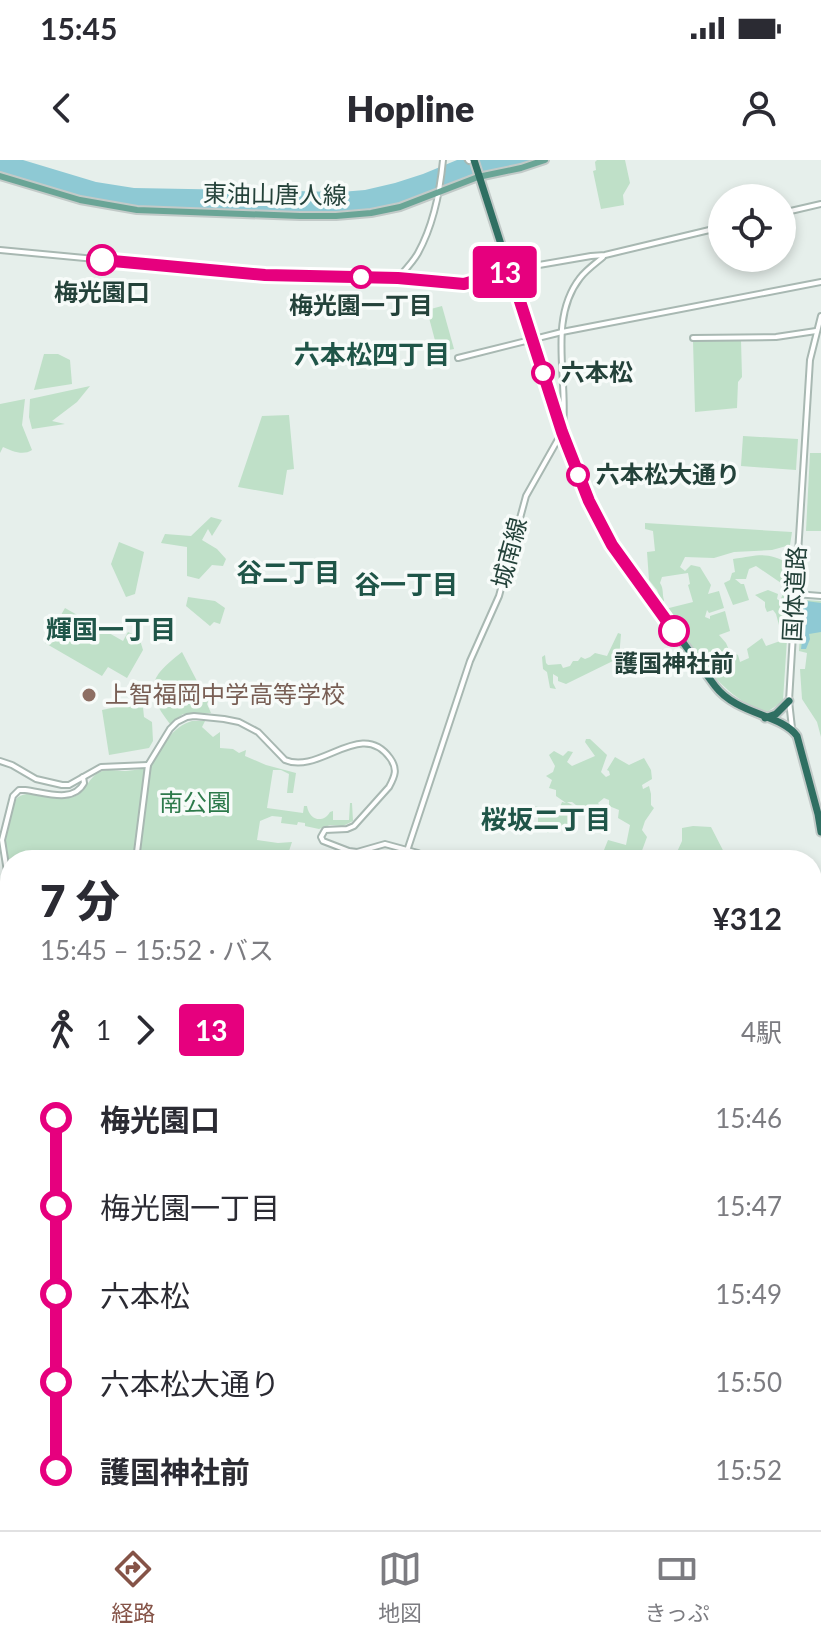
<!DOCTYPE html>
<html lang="ja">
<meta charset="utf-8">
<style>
:root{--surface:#fff;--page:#f2f2f3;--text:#2b2b33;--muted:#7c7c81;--line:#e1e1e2;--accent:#855347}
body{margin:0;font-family:Lato,"Noto Sans JP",sans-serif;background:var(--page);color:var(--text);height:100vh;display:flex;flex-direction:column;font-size:30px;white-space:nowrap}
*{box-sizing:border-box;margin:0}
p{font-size:26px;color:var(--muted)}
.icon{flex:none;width:44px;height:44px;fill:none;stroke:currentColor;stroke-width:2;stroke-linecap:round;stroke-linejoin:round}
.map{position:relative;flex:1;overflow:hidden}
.drawer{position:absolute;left:0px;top:690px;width:822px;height:680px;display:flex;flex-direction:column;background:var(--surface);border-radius:32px 32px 0 0;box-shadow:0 4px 12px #0003}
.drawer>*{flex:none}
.badge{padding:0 16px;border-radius:6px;font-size:28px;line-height:52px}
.buttons{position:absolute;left:708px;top:24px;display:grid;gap:16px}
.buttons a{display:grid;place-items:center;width:88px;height:88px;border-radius:50%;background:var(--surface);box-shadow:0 4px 12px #0003;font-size:40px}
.map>.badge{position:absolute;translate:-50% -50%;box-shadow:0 0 0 4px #fff}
.legs{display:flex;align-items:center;gap:12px;height:88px;padding:0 40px;font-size:26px}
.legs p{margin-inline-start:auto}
.headline{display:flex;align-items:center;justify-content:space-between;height:136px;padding:0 40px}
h1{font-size:44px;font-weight:800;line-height:60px}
ul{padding:0 40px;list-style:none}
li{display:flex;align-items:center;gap:28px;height:88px;font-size:30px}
li i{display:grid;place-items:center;width:12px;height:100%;margin:0 10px;background:currentColor}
li i::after{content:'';width:20px;height:20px;margin:-10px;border:6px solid;border-radius:50%;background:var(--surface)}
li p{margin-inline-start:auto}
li:first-child i{background:linear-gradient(#0000 50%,currentColor 0)}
li:last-child i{background:linear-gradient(currentColor 50%,#0000 0)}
.status{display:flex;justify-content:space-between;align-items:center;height:56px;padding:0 40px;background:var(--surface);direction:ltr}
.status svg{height:22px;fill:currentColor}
header{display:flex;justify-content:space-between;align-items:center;height:104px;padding:0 40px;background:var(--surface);font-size:36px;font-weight:800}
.menu{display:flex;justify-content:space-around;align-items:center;height:112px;border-top:2px solid var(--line);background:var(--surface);font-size:22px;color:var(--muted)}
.menu a{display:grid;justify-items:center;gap:4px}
.menu .current{color:var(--accent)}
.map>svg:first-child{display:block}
.green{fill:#bfe0c8}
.water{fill:#8ec9d4}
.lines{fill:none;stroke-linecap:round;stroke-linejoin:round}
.minor-casing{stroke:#a8b8b2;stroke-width:8}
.major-casing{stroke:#c2cac8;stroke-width:10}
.highway-casing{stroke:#c2cac8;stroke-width:11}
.minor{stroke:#fff;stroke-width:4}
.major{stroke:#6aa596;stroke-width:6}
.highway{stroke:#2f6f62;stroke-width:7}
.line-1-casing{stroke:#fff;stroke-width:18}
.line-1{stroke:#e6007e;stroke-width:12}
.stop-1-dot{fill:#fff;stroke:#e6007e;stroke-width:4}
.education-dot{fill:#8d6e63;stroke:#f7fbf9;stroke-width:3}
.labels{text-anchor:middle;stroke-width:7;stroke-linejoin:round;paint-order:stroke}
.street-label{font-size:24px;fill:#24423a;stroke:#f7fbf9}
.stop-label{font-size:24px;font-weight:bold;fill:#24423a;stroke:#f7fbf9}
.education-label{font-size:24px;fill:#785e54;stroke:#f7fbf9;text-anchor:start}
.park-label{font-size:24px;fill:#2d7a4b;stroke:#f7fbf9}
.neighbourhood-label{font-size:26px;font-weight:bold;fill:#1f5548;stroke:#f7fbf9}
</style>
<div class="status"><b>15:45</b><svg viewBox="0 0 49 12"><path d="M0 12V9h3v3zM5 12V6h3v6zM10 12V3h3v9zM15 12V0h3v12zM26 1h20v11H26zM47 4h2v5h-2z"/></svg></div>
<header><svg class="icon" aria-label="back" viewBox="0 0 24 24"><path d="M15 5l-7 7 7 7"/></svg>Hopline<svg class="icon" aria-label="person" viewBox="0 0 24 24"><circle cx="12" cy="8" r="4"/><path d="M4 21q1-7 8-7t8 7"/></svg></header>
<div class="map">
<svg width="821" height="1370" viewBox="0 0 821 1370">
<rect width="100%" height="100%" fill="#e6efeb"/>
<g class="green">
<path d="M597 0H625L630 23 623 35 624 45 601 49 593 11 596 10 595 2Z"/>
<path d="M442 146 454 189 438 192 427 150Z"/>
<path d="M741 180 742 217 738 222 737 248 695 252 693 181Z"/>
<path d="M44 194H58L70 200 72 224 34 230Z"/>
<path d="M90 226 77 242 52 261 65 264 32 269 29 257 30 239Z"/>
<path d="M25 239 22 265 32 290C23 296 12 291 3 287L0 293V244Z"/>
<path d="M289 255 294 309 287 310 283 335 238 327 262 256Z"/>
<path d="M743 276 798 279 796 310 741 306Z"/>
<path d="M810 293H821V371H806Z"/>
<path d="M211 357 222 360 212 376 208 369 202 380 217 389 226 399 223 406 212 405 199 419 187 416V387L161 383 165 374 191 376Z"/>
<path d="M645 363 792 372 790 385 772 390 734 392 714 398 685 397 680 407 685 411 691 405 700 407 711 425 708 434 719 431 724 448 709 453 707 450 705 457 710 459V456L725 451 730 471 719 475 726 483 729 490 738 495 740 502 749 498 747 489 762 478 766 486 783 480 776 454 773 450 767 452 765 447V442L755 435 768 430 778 434 777 439 780 441 784 431 781 423 756 406 749 409 746 419H735L741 424H744L749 440 733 445 724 423 730 420 732 413 735 412 733 399C760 395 767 391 792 405L790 439 786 445 782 446 789 449 783 540 782 542 767 552C757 548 746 544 738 538 709 518 686 478 665 449L693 442 688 425 690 424 688 413 662 417 660 423C664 429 662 434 664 440L663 445 657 430 649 420 647 392 655 391 653 371 645 369Z"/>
<path d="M119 382 144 392 135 434 126 437 111 404Z"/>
<path d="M188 437 215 441 225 448 220 464 214 462 210 466 186 446Z"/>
<path d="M805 440 821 441V577L817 562 802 539 800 509H805L807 493 799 491 802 442Z"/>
<path d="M65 448 123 481 128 472 139 477 143 490 127 518 108 507 102 516 45 483Z"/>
<path d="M618 473 621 474 619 498 566 524 558 521V517L553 514V523L556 529 550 528 547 512 543 509 542 497 545 495 546 503 548 505 561 504 563 508 570 506 573 501H578L581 497 585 499 590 497 595 493 607 496Z"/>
<path d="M182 492 198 523 206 527 210 537 207 544 211 553 183 554 170 564C144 530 148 518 182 492Z"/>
<path d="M130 544 143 547 144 557 152 562 153 581 149 588 109 595 102 550Z"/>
<path d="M192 561H205L202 567 213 577 220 572V588L233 589 239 593 246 590 245 596 266 605 296 613 293 633H287L289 614 281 610H273L267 648 303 653 304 646H307C309 660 323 664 330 652L333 651V660H349L350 643H352L353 661 343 666 330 665 319 669 305 666V663L298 662 297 665 281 663 282 657 272 656 260 661 257 680 278 683 292 682 289 691 297 694V700H10V754L4 750C3 738 10 725 10 712 10 704 6 696 5 687 4 672 10 651 17 638 34 626 54 643 73 637 86 633 88 617 100 612 108 608 117 611 126 611 135 610 142 609 151 607 160 589 171 567 192 561Z"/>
<path d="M586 579H590L607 595 601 612 606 617 610 615 609 611 607 610 615 597 629 605 644 598 651 610 652 619 642 625 643 629 649 626 651 634V645L654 648 645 661 642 670 647 677 640 696 643 698 642 700H600L608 680 626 685 630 665 618 658 619 650 609 646V640L604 638 598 643 605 652 595 654 592 657 587 652 583 654 580 648 572 642H567L574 646 567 669 554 666 548 673 538 665V657L531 653 534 646 542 648 544 652 556 657 562 642 566 643 556 636V630L549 628 552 620 546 616 553 612 555 606 549 595 554 591 563 596 568 591 573 592 567 602 572 606 595 596 585 582Z"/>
<path d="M693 666 711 667 728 700H680L677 692 682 681V668Z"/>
<path d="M10 781V942L0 941V809Z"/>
</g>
<g class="water">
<path d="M0 0H23L96 22 134 28 341 32 365 30 395 23 423 14 457 0H539L515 7 482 12 468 16 434 34 398 46 368 51 333 54 123 46 77 37 0 12Z"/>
<path d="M806 441 821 443V472L809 474 810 479 806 489H801L804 466 803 443Z"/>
</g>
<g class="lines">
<defs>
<g id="minor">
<path d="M468 0 469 1"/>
<path d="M782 53 821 44"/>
<path d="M0 90 265 115 398 118 464 124 510 110 591 96 605 95 722 67"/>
<path d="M398 118C405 110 413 102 418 93 434 64 440 32 443 0"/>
<path d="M693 178 776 177 816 171"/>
<path d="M458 198 562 172 821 122"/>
<path d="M563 266C568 218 548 159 580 118 586 110 596 103 603 97"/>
<path d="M795 434 821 436"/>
<path d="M792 568 789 541 793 474 810 200 821 156"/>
<path d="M0 601 12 605 36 619 62 625H69L101 607 148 605"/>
<path d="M136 700 148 605 170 569 177 562 187 557 194 556 224 559 239 562 258 572 285 600C320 615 361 558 390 598 398 609 395 616 389 627L354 666 347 669 325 670 321 677 323 681 349 691 357 692 385 684 418 693 432 700"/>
<path d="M404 700 470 501 499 436 526 336 561 274"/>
<path d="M0 743 5 734 8 718 2 680 13 636 19 630H25C44 632 73 644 84 623L83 617"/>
<path d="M812 831 821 832"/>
<path d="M812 1001 821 1022"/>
<path d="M0 1145 10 1130"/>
<path d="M812 1245 821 1244"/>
<path d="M0 1319 10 1317"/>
<path d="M214 1360 218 1370"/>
<path d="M543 1360 546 1370"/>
<path d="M647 1360 650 1370"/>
<path d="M577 1370 603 1360"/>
</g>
<g id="major">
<path d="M0 16 80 40 137 50 300 56H336L371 53 400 47 478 17 521 8 545 0"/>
<path d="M812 1032 821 1028"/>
<path d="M326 1370 341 1360"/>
</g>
<g id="highway">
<path d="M474 0C495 67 517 135 539 203 558 258 574 316 602 368 613 387 627 405 640 423 665 458 690 492 715 526 737 555 781 554 797 576L818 654 821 672"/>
<path d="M765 558 776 554 789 541"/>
</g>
</defs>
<use href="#minor" class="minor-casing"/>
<use href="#major" class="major-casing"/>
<use href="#highway" class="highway-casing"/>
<use href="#minor" class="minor"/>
<use href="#major" class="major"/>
<use href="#highway" class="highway"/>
</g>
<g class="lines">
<defs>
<path id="line-1" d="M102 100 265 115 398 118 464 124 510 110 562 272 589 341 612 385 674 471"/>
</defs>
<use href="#line-1" class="line-1-casing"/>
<use href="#line-1" class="line-1"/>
</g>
<g class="stop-1-dot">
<circle cx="102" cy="100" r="14"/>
<circle cx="361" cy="117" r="10"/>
<circle cx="543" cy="213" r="10"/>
<circle cx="578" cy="315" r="10"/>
<circle cx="674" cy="471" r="14"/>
</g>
<circle class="education-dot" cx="89" cy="535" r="8"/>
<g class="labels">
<g class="street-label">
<text transform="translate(275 35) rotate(1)" y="8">東油山唐人線</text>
<text transform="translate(510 393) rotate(-75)" y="8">城南線</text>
<text transform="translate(795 434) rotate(-87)" y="8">国体道路</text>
</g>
<g class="stop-label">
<text x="102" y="141">梅光園口</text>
<text x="361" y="154">梅光園一丁目</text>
<text x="561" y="221" text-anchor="start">六本松</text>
<text x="596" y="323" text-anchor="start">六本松大通り</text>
<text x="674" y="512">護国神社前</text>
</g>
<g class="education-label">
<text x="105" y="543">上智福岡中学高等学校</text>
</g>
<g class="park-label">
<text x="195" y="651">南公園</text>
</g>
<g class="neighbourhood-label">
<text x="372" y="204">六本松四丁目</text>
<text x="288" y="422">谷二丁目</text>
<text x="406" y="434">谷一丁目</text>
<text x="111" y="479">輝国一丁目</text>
<text x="546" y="669">桜坂二丁目</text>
</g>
</g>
</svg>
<div class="buttons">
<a><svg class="icon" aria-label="locate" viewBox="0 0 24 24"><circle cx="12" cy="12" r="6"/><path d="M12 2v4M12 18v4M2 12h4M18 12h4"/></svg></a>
</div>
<b class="badge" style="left:505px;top:112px;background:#e6007e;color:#fff">13</b>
<section class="drawer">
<div class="headline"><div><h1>7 分</h1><p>15:45 – 15:52 · バス</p></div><b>¥312</b></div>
<div class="legs"><svg class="icon" aria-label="walk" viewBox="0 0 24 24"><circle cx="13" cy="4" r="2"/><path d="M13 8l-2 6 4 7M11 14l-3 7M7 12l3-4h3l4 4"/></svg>1<svg class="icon" aria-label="forward" viewBox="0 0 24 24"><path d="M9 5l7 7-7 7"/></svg><b class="badge" style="background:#e6007e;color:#fff">13</b><p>4駅</p></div>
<ul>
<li><i style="color:#e6007e"></i><b>梅光園口</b><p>15:46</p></li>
<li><i style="color:#e6007e"></i><span>梅光園一丁目</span><p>15:47</p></li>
<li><i style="color:#e6007e"></i><span>六本松</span><p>15:49</p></li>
<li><i style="color:#e6007e"></i><span>六本松大通り</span><p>15:50</p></li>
<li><i style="color:#e6007e"></i><b>護国神社前</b><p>15:52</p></li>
</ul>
</section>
</div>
<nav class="menu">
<a class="current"><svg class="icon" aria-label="directions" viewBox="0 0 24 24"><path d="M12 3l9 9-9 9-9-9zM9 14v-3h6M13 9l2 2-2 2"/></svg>経路</a>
<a><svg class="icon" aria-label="map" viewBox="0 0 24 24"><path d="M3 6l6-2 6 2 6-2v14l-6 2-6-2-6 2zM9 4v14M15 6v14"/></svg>地図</a>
<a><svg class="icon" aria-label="tickets" viewBox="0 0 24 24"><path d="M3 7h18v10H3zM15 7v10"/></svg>きっぷ</a>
</nav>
